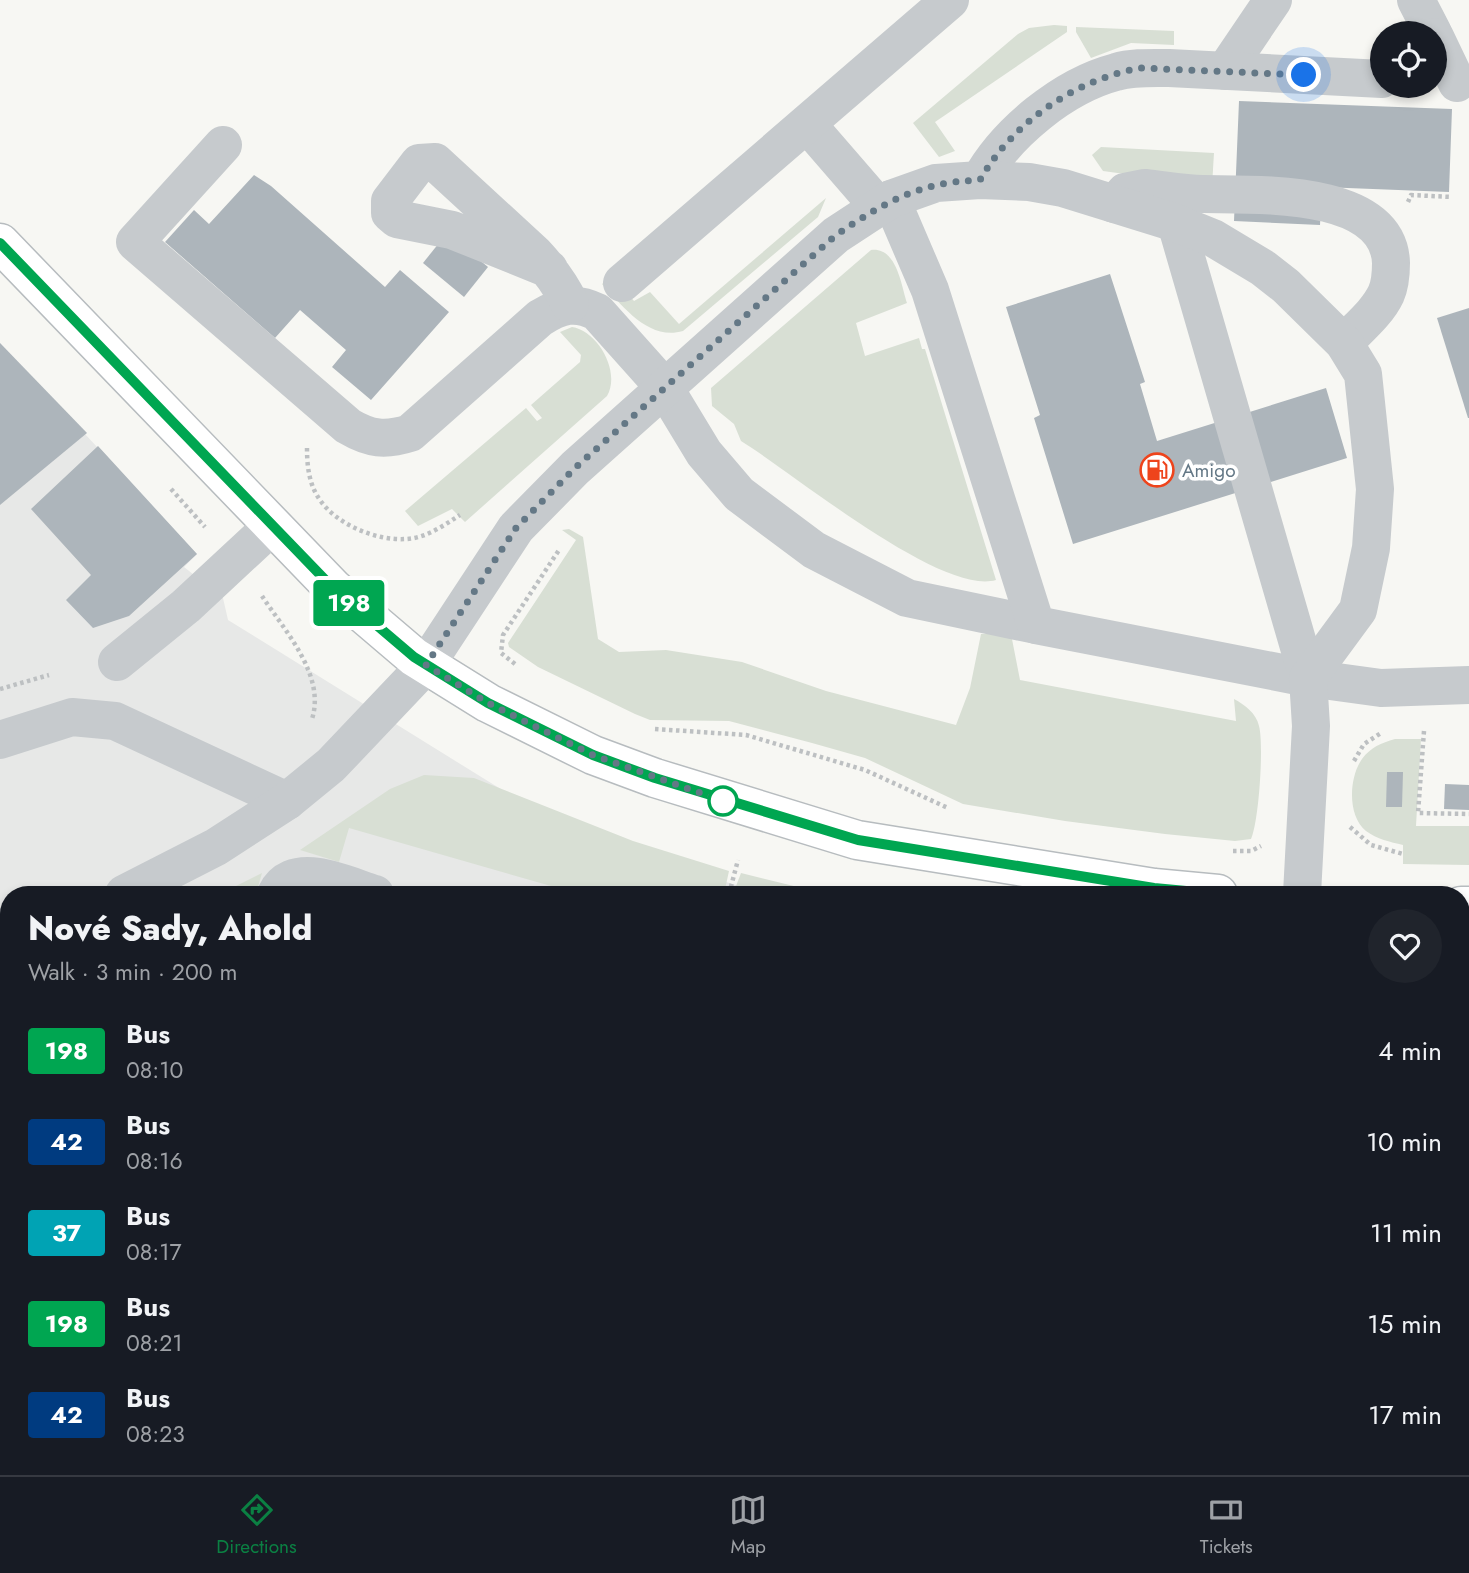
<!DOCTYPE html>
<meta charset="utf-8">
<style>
:root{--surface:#171b24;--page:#20242c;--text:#f1f3f6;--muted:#9ea1a6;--line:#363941;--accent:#0b8043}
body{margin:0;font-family:Jost,sans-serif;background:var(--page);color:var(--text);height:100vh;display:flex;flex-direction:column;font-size:26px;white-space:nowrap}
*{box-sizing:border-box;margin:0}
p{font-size:23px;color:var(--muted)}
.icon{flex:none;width:38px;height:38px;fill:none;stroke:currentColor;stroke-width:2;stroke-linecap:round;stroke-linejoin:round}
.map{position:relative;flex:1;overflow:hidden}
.side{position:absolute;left:0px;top:886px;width:1470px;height:590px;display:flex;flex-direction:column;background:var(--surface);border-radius:28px 28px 0 0;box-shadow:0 4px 10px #0003}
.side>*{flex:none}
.badge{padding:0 14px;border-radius:5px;font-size:24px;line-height:46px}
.buttons{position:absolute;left:1370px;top:21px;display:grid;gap:14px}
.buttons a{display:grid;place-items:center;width:77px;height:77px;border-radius:50%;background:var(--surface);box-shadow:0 4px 10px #0003;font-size:35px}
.you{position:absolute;width:35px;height:35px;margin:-18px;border:5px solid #fff;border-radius:50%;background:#1a73e8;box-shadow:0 0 0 10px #1a73e833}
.map>.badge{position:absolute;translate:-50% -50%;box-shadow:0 0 0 4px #fff}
.round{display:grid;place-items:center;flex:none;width:74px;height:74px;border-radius:37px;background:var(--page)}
.summary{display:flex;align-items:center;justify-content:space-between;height:119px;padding:0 28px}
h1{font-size:33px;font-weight:800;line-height:52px}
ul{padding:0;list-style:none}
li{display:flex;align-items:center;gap:21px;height:91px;padding:0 28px}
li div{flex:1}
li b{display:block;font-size:26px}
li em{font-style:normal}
li .badge{min-width:77px;font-weight:700;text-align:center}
.tabs{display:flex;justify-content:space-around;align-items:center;height:98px;border-top:2px solid var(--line);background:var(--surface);font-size:19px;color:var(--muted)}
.tabs a{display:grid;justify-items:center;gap:4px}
.tabs .selected{color:var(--accent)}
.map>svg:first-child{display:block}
.built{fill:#e7e8e7}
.green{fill:#d8dfd4}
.building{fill:#adb5bb}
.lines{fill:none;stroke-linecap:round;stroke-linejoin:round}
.major-casing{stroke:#b7bcbf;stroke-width:41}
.path{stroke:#bdc0c2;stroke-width:4.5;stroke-dasharray:3.5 3.5;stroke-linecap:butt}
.minor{stroke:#c6cacd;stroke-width:38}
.major{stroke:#fff;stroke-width:38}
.line-casing{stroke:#fff;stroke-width:16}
.line{stroke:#00a651;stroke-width:10}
.walk{stroke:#647886;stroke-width:7;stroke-dasharray:0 12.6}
.stop-dot{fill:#fff;stroke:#00a651;stroke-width:3.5}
.labels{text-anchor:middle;stroke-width:7;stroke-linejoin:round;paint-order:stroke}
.poi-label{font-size:19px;fill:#647886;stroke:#fff;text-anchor:start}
</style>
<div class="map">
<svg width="1469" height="1475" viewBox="0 0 1469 1475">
<rect width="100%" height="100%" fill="#f7f7f3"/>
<path class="built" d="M0 343 197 554 184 567 223 598 228 620 520 801 599 836 732 884 773 894H9V1466H1461V979H1469V1475H0Z"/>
<g class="green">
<path d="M1054 25 1067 26V32L935 122 955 151 939 157 913 123 1018 34 1029 28Z"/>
<path d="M1076 27 1174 31V45L1131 43 1091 58 1076 32Z"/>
<path d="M1101 147 1214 153 1212 186 1103 171 1092 155Z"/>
<path d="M826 198 818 217 683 331C648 341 623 306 602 284L613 275 634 301 650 292 679 324Z"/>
<path d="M871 250C897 247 901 285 907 303L856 323 865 356 919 338 922 349H925L996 580C941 596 792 472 741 441L734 424 712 406 711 388Z"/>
<path d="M572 327C598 331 621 372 607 396L465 522 452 509 418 526 405 511 526 408 537 421 542 418 531 405 580 362 581 355 560 332Z"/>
<path d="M569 529 583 537 598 639 619 652 666 650 742 662 826 691 956 725 970 688 981 634H1011L1020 680 1236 721 1234 699C1245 705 1256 713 1259 726 1264 744 1259 822 1251 839L1235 841 1165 834 1065 821 963 804 865 758 812 743 729 721 650 720 635 714 538 667 509 647 508 643 576 540 562 530Z"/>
<path d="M1395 739H1421L1416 826H1469V865L1403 864V845C1390 842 1377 839 1366 831 1347 816 1349 777 1362 759 1371 747 1381 743 1395 739Z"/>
<path d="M424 775 474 778 633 841 729 871 724 894H579L349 828 339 862 300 850 390 789Z"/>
<path d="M262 873 256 894H220Z"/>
<path d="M741 873 810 890 820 894H733Z"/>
<path d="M1469 965V1053L1461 1025V966Z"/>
<path d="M93 1467H199L228 1475H122Z"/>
<path d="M442 1467H497L525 1475H440Z"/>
</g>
<g class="building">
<path d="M1239 101 1452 109 1449 192 1322 187 1320 225 1234 221Z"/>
<path d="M254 175 271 186 385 287 400 270 449 312 371 400 332 367 346 350 300 310 275 338 165 242 194 210 209 224Z"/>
<path d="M447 233 488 267 464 297 423 263Z"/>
<path d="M1110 274 1145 382 1140 384 1157 441 1326 388 1347 458 1073 544 1034 418 1040 415 1006 307Z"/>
<path d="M1469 308V418H1468L1437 318Z"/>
<path d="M0 343 87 433 0 505Z"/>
<path d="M98 446 197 554 129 616 93 628 66 600 91 575 31 509Z"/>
<path d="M1387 772H1403L1402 807H1386Z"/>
<path d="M1445 784 1469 785V810L1444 809Z"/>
<path d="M0 1439 9 1441V1466H93L119 1475H0Z"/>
<path d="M709 1466H1419L1421 1475H711Z"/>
</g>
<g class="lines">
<defs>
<g id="major">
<path d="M0 243 333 588 414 657 488 703 593 755 655 778 857 840 1154 888 1218 894"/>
<path d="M1461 906H1469"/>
</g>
</defs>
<use href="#major" class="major-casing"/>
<g class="path">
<path d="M1408 202 1411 195 1452 197"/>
<path d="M307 448C307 466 309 485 320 500 337 525 377 541 406 539 427 538 444 525 460 515"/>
<path d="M171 489 205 527"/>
<path d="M262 596C284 630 326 675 312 719"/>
<path d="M515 664 501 653 503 635 559 550"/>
<path d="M0 689 49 675"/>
<path d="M655 729 746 735 865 770 948 808"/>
<path d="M1424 731 1418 813 1469 814"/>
<path d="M1354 761 1364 744 1381 733"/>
<path d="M1350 827 1371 845 1403 854"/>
<path d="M1233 851H1251L1261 846"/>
<path d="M729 894 738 860"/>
<path d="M1461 1044 1469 1072"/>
<path d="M557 1475 559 1466"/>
</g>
<g class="minor">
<path d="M1416 0 1433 33"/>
<path d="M1435 37 1457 83"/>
<path d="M1225 71 1273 0"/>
<path d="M807 124 878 206"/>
<path d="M223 145 135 242 348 426C370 439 385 441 410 433L540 318C561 305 575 301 597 312L664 387 704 453 739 494 814 550 907 598 1036 625"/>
<path d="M980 180C1006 133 1063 86 1116 72 1133 67 1151 68 1169 68L1382 79"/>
<path d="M891 199 930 290 1036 625 1308 678 1381 688 1469 685"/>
<path d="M1114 204 1125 192 1145 188C1164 190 1184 194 1203 194 1255 195 1389 188 1391 263 1391 273 1390 285 1386 294 1377 313 1358 328 1344 343"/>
<path d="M1176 223 1308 678"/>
<path d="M549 269 452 230 397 219 390 213V201L419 163 435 162 535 254C550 270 561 285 570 304"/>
<path d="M622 283 950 0"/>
<path d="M117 662 186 606 272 526"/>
<path d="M0 740 72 717 115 721 287 801"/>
<path d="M124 894 216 847 287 801 331 765 426 665 516 528 575 468 836 235 891 199 936 183 980 180 1029 182 1063 188 1176 223 1213 238 1263 268 1286 286 1344 343 1363 374 1375 489 1371 548 1358 610 1308 678 1311 726 1302 894"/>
<path d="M276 894C293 858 348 886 375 894"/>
<path d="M0 937 9 934"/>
<path d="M7 1025 9 1026"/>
<path d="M0 1144 9 1146"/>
<path d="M1461 1147 1469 1161"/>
<path d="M0 1260 9 1263"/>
<path d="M0 1368 9 1370"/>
<path d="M321 1466 332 1475"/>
<path d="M626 1475 628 1466"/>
</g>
<use href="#major" class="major"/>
</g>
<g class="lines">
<defs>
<path id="line" d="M0 243 333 588 414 657 488 703 593 755 655 778 858 840 1154 888 1218 894"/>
</defs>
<use href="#line" class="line-casing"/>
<use href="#line" class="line"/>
<path class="walk" d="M723 801 593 755 488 703 426 665 516 528 575 468 836 235C885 202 919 182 980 180 1013 122 1075 80 1140 68L1304 75"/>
</g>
<defs>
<symbol id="fuel-ring" viewBox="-11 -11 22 22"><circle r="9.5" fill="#fff" stroke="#ee441c" stroke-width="1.5"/><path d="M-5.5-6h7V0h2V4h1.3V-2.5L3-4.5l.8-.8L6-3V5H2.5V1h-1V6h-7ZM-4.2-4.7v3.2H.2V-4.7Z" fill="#ee441c"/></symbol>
</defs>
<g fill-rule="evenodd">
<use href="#fuel-ring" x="1138" y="451" width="38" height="38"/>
</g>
<circle class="stop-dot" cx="723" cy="801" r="14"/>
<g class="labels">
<g class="poi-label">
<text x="1182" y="477">Amigo</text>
</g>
</g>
</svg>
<div class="buttons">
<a><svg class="icon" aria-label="locate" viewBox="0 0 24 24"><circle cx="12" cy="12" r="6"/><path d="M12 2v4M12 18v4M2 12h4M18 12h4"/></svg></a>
</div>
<div class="you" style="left:1304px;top:75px"></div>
<b class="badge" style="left:349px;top:603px;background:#00a651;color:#fff">198</b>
<section class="side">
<div class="summary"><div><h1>Nové Sady, Ahold</h1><p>Walk · 3 min · 200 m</p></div><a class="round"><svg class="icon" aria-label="heart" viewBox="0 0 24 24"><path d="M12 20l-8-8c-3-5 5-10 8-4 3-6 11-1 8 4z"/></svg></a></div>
<ul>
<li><span class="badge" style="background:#00a651;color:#fff">198</span><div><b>Bus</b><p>08:10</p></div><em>4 min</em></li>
<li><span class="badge" style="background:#003b80;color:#fff">42</span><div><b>Bus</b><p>08:16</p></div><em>10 min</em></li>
<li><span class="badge" style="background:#00a3b4;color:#fff">37</span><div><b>Bus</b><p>08:17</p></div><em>11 min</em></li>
<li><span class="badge" style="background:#00a651;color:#fff">198</span><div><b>Bus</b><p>08:21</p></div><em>15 min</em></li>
<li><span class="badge" style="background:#003b80;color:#fff">42</span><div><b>Bus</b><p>08:23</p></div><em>17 min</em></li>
</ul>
</section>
</div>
<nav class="tabs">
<a class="selected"><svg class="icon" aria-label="directions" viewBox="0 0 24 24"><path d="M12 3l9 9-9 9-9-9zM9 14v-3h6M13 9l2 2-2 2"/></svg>Directions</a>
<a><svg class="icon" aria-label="map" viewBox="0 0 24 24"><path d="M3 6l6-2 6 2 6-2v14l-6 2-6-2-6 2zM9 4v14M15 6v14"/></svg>Map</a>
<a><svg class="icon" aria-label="tickets" viewBox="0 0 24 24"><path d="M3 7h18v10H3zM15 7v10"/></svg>Tickets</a>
</nav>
